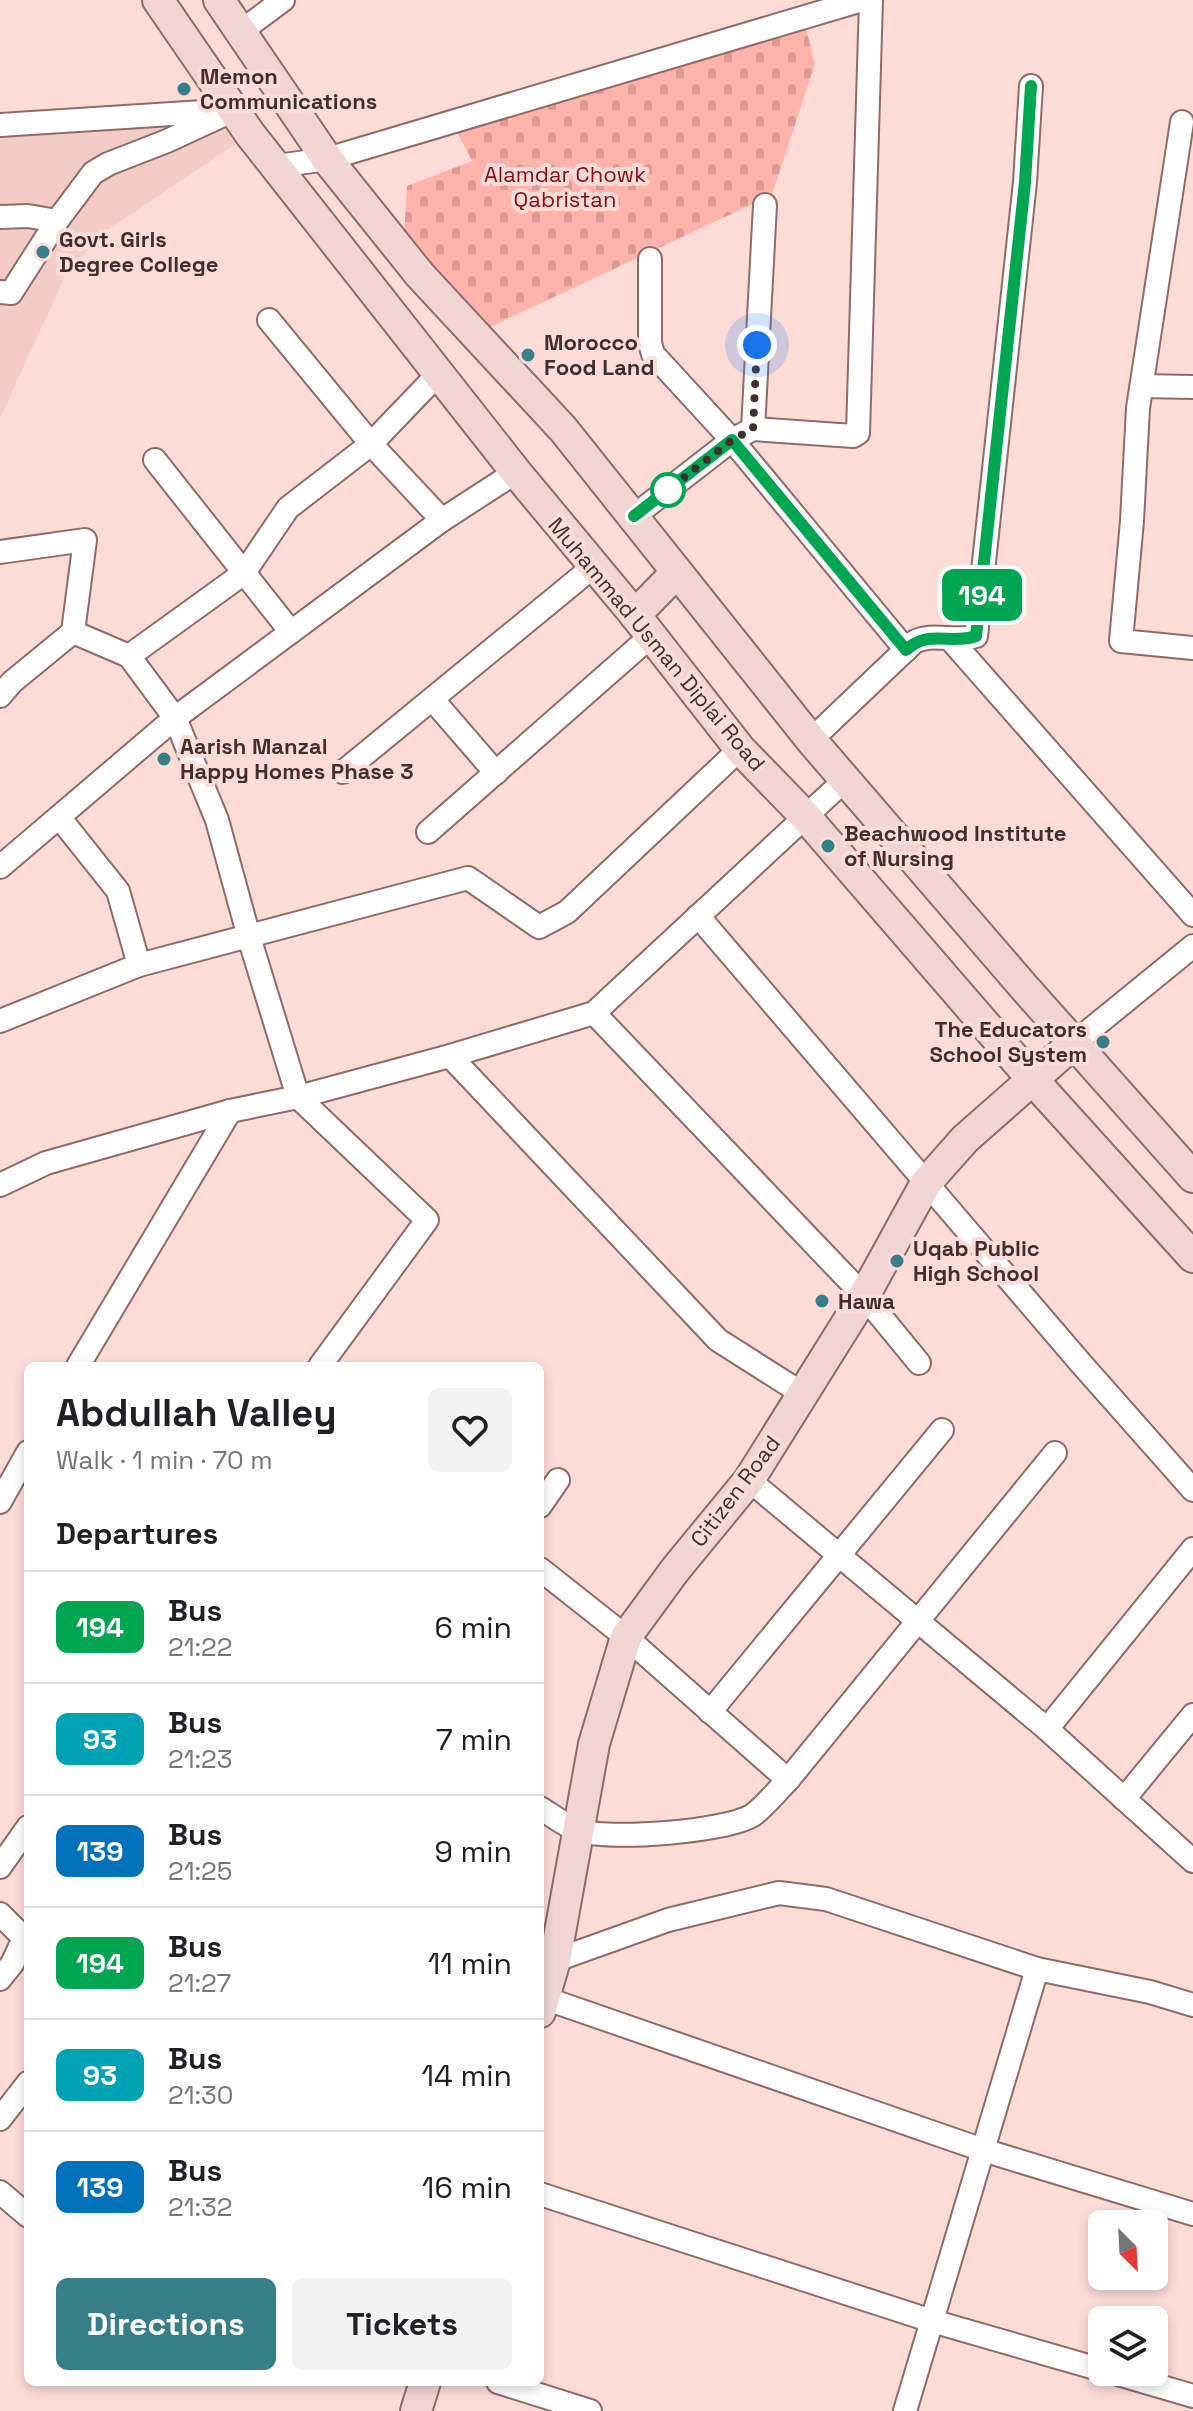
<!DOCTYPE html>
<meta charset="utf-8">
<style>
:root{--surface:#fff;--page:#f2f2f2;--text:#202124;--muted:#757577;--line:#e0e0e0;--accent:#377f88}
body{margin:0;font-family:"Space Grotesk",sans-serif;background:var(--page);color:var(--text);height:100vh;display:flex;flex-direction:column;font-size:30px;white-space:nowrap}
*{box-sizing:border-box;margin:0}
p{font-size:26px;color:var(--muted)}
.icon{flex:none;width:44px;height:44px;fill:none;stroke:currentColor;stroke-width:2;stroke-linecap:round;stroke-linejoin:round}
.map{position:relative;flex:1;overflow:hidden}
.panel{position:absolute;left:24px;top:1362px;width:520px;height:1024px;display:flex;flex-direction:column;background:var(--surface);border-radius:12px;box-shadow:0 4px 12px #0003}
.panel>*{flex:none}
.badge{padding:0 16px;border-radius:12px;font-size:28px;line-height:52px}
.needle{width:52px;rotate:156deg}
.fabs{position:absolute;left:1088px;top:2210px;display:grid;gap:16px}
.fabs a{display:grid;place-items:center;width:80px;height:80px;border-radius:12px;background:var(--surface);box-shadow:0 4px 12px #0003;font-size:40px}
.you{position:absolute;width:40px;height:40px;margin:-20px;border:6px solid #fff;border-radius:50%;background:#1a73e8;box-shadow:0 0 0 12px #1a73e833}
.map>.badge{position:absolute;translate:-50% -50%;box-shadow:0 0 0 4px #fff}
h2{padding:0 32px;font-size:30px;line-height:72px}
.round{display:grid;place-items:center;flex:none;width:84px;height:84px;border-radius:12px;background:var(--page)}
.overview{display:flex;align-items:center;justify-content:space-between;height:136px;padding:0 32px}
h1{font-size:38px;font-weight:700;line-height:60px}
.button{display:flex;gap:16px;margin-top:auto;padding:16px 32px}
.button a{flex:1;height:92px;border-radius:12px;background:var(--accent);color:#fff;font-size:32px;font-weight:700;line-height:92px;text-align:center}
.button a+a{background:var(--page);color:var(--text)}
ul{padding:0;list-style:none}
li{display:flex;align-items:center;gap:24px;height:112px;padding:0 32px;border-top:2px solid var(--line)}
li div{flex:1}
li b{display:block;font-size:30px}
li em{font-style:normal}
li .badge{min-width:88px;font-weight:700;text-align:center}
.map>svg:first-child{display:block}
.built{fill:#f3ccc8}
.cemetery{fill:url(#cemetery-stones)}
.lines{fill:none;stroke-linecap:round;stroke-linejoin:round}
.street-casing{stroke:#8f6b67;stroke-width:26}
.secondary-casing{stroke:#8f6b67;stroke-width:34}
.street{stroke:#fff;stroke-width:22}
.secondary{stroke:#f1d5d2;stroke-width:30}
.line-casing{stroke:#fff;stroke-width:18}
.line{stroke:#00a651;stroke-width:12}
.walk{stroke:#3f2f2e;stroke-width:8;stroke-dasharray:0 14.4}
.poi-dot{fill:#377f88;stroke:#fddcd8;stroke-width:3}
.stop-dot{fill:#fff;stroke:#00a651;stroke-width:4}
.labels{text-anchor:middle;stroke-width:8;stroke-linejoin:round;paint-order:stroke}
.poi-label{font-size:22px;font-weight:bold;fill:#3f2f2e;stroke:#fddcd8;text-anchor:start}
.park-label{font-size:22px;fill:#880c13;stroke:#fddcd8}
.street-label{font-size:22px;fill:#3f2f2e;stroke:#fddcd8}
</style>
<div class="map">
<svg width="1193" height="2411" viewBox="0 0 1193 2411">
<defs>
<pattern id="cemetery-stones" width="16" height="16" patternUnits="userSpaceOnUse" patternTransform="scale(2)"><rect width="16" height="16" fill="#ffb3aa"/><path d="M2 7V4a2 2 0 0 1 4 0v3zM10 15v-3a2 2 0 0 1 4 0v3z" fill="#dc9a93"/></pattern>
</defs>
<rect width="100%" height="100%" fill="#fddcd8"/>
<path class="built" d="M234 110 250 134 105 232 67 272 0 418V125Z"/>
<path class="cemetery" d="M803 16 815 64 772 195 475 334 403 254 407 186 472 161 452 122Z"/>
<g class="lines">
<defs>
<g id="street">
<path d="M240 32 283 0"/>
<path d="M1182 122 1138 408 1132 521 1121 641 1193 648"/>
<path d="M0 125 234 110 167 141 108 164 93 173 57 221 28 216 0 217"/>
<path d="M277 166 327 159 862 0"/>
<path d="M650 259V343L653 354 732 440 906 650"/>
<path d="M0 292 11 293 57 221"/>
<path d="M269 320 371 444 442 520 516 472"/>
<path d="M1142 386 1193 387"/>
<path d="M753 429 765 205"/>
<path d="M155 460 291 632"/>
<path d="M634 516 732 440 753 429 853 436 858 433 871 0"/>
<path d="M0 552 85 540 73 632 12 682 0 696"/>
<path d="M73 632 129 656 175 718 217 820 249 937 298 1097 427 1220 320 1366"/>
<path d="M950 639 1193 915"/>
<path d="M129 656 244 573 288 508 371 444 439 373"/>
<path d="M433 700 496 773"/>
<path d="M811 740 914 642C932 632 956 643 976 636L1025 182 1031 86"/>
<path d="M343 772 593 567"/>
<path d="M59 817 118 891 139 965"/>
<path d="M428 832 651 636"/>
<path d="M0 867 175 718 442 520"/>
<path d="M698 916 1078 1360 1193 1490"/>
<path d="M594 1013 864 1296 919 1363"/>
<path d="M0 1021 139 965 468 878 539 927 567 912 740 749"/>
<path d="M1074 1043 1193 946"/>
<path d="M450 1056 718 1340 803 1394"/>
<path d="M0 1185 46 1163 230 1111 298 1097 450 1056 594 1013 846 779"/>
<path d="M78 1366 230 1111"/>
<path d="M749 1480 1047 1729 1193 1861"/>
<path d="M0 1502 28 1452"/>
<path d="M540 1506 558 1480"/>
<path d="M540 1569 626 1637 788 1780C777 1791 765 1806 753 1815 726 1832 607 1841 577 1830 564 1825 552 1815 540 1808"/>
<path d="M710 1712 942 1430"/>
<path d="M1047 1729 1193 1549"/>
<path d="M788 1780 1055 1453"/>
<path d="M1124 1799 1193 1715"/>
<path d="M0 1867 28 1827"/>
<path d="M0 1914 24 1938 12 1964 0 1979"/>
<path d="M545 1964 668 1920 779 1893 826 1899 1037 1969 1150 1992 1193 2005"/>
<path d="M544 1998 983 2150 1193 2214"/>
<path d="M0 2119 28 2083"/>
<path d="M0 2192 28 2216"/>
<path d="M540 2194 932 2321 1102 2370"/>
<path d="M1111 2372 1193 2396"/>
<path d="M498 2382 590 2411"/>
<path d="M905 2411 1037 1969"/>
</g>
<g id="secondary">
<path d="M158 0 250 134 516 472 635 615 740 749 805 816 1033 1080 1193 1257"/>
<path d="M219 0 327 159 420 275 563 429 811 740 1023 986 1193 1177"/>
<path d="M635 615 676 573"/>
<path d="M540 2012 555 1960 594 1744 626 1637 675 1570 749 1480 864 1296 926 1183 965 1139 1074 1043"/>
<path d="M416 2411 425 2382"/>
</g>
</defs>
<use href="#street" class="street-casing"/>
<use href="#secondary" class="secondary-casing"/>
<use href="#street" class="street"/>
<use href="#secondary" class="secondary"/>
</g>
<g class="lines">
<defs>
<path id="line" d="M634 516 732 440 906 650C929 629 950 645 976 636L1025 182 1031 86"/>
</defs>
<use href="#line" class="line-casing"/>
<use href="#line" class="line"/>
<path class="walk" d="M668 490 659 497 732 440 753 429 757 345"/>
</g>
<g class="poi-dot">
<circle cx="184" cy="89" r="8"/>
<circle cx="43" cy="252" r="8"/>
<circle cx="528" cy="355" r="8"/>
<circle cx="164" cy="759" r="8"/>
<circle cx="828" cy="846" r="8"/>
<circle cx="1103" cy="1042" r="8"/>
<circle cx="897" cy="1261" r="8"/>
<circle cx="822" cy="1301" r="8"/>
</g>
<circle class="stop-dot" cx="668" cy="490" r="16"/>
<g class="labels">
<g class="poi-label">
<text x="200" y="84">Memon<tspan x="200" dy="25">Communications</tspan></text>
<text x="59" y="247">Govt. Girls<tspan x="59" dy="25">Degree College</tspan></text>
<text x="544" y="350">Morocco<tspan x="544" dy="25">Food Land</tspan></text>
<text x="180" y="754">Aarish Manzal<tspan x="180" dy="25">Happy Homes Phase 3</tspan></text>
<text x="844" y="841">Beachwood Institute<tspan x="844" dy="25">of Nursing</tspan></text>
<text x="1087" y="1037" text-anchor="end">The Educators<tspan x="1087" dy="25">School System</tspan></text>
<text x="913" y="1256">Uqab Public<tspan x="913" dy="25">High School</tspan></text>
<text x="838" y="1309">Hawa</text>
</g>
<g class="park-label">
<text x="565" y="182">Alamdar Chowk<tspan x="565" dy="25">Qabristan</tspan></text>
</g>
<g class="street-label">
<text transform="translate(657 644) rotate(50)" y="8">Muhammad Usman Diplai Road</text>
<text transform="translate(735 1491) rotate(-53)" y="8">Citizen Road</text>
</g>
</g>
</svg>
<div class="fabs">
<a><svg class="needle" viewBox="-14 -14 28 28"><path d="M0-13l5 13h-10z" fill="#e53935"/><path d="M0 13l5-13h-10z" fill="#757577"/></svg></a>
<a><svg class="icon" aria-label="layers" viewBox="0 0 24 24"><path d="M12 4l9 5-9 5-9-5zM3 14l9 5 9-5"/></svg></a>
</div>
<div class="you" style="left:757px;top:345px"></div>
<b class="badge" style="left:982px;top:595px;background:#00a651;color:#fff">194</b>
<section class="panel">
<div class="overview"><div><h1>Abdullah Valley</h1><p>Walk · 1 min · 70 m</p></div><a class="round"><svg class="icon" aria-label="heart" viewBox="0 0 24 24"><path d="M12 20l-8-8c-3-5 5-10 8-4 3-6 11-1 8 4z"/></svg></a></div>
<h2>Departures</h2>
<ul>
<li><span class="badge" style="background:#00a651;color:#fff">194</span><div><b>Bus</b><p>21:22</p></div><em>6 min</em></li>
<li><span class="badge" style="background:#00a3b4;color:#fff">93</span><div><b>Bus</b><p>21:23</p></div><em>7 min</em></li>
<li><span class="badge" style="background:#0072bc;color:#fff">139</span><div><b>Bus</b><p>21:25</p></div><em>9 min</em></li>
<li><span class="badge" style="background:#00a651;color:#fff">194</span><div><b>Bus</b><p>21:27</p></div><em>11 min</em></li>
<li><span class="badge" style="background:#00a3b4;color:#fff">93</span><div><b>Bus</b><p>21:30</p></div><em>14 min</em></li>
<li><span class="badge" style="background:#0072bc;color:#fff">139</span><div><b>Bus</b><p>21:32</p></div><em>16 min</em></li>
</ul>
<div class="button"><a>Directions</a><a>Tickets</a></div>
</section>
</div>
